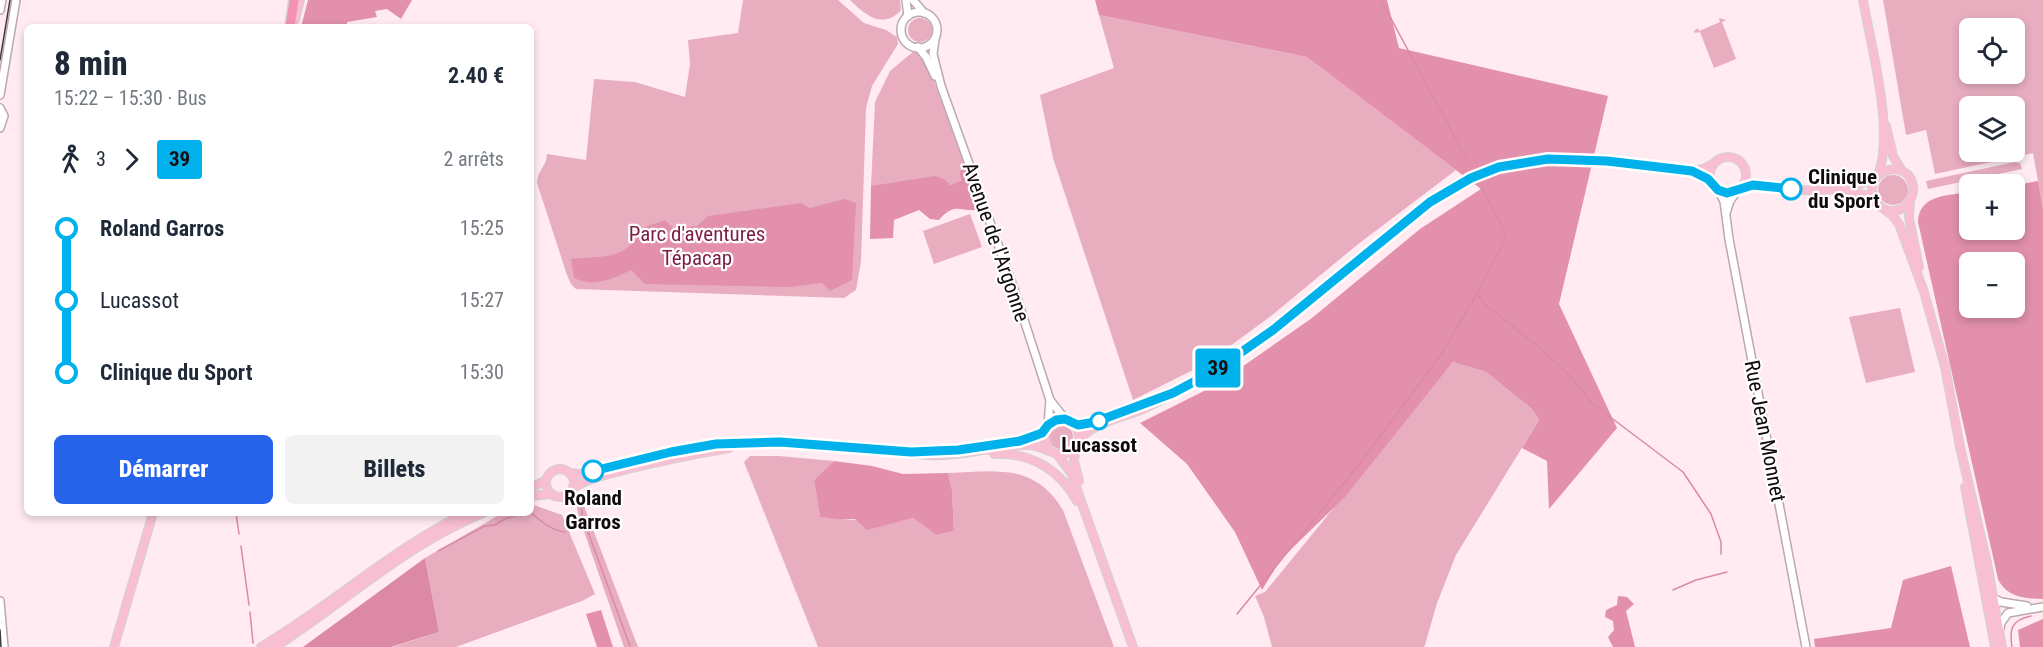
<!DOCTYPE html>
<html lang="fr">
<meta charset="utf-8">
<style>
:root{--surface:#fff;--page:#f2f2f3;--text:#1f2937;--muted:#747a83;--accent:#2563eb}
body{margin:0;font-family:"Roboto Condensed",sans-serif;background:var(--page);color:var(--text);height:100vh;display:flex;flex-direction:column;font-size:22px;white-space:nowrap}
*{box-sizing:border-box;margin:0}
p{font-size:20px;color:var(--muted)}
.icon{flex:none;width:33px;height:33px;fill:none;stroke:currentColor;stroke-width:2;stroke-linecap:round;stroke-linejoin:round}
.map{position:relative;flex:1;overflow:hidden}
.side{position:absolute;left:24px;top:24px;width:510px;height:492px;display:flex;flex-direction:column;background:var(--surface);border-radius:9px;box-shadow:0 3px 9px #0003}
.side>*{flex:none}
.badge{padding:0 12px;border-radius:4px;font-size:21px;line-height:39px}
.controls{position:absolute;left:1959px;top:18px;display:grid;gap:12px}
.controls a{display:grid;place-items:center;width:66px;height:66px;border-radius:9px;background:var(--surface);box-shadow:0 3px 9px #0003;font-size:30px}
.map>.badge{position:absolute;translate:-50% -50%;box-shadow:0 0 0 3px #fff}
.legs{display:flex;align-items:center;gap:9px;height:66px;padding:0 30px;font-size:20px}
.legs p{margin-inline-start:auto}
.headline{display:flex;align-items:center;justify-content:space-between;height:102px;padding:0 30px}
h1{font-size:33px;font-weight:800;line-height:45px}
.primary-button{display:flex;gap:12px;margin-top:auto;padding:12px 30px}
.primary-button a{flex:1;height:69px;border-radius:9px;background:var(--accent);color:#fff;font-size:24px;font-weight:800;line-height:69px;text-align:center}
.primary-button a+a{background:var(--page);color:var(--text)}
ul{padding:0 30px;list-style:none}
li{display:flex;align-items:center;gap:21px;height:72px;font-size:22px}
li i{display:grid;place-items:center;width:9px;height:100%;margin:0 8px;background:currentColor}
li i::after{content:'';width:15px;height:15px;margin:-8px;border:4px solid;border-radius:50%;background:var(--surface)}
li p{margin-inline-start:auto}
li:first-child i{background:linear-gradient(#0000 50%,currentColor 0)}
li:last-child i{background:linear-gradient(currentColor 50%,#0000 0)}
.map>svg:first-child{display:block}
.green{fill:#e8aec0;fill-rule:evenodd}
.forest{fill:#e290ab;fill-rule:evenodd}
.water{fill:#db89a4}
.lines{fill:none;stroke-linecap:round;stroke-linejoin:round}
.stream{stroke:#db89a4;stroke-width:1.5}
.secondary-casing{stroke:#bba9ae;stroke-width:10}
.primary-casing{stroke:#d4d3d3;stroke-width:10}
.highway-casing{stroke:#d4d3d3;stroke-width:12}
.secondary{stroke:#fff;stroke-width:7}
.primary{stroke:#f8bed1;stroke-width:8}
.highway{stroke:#f392b2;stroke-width:9}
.tram{stroke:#41383b;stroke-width:1.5}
.line-1-casing{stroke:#fff;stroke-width:14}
.line-1{stroke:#00b1eb;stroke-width:9}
.stop-1-dot{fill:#fff;stroke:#00b1eb;stroke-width:3}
.labels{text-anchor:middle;stroke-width:4.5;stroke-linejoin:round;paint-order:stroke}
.stop-label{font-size:21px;font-weight:bold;fill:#100a0c;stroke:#fefefe}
.park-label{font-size:21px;fill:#7d1d47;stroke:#fefefe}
.street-label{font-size:21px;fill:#100a0c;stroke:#fefefe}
</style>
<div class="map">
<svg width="2043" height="647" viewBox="0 0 2043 647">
<rect width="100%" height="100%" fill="#ffebf1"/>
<g class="green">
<path d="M743 0H838L864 23 886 30 897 37 898 44 872 86 866 108 861 261 856 290 844 298 576 289 571 284 567 275 537 183C537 171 547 166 547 154L586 160 594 79 635 82 685 97 690 64 688 40 738 33Z"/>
<path d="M850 0H900L901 10C883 30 865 15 850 0Z"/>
<path d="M1883 0H2043V209L2033 153 1935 174 1926 130 1906 135ZM1970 28H2014V74H1970ZM1970 106H2014V152H1970Z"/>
<path d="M1099 15 1307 57 1456 170 1357 245 1271 316 1207 363 1133 400 1053 158 1040 95 1114 68Z"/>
<path d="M1719 18 1726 20 1722 22 1736 59 1714 68 1700 32 1695 33 1694 31 1698 28 1699 31 1720 22Z"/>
<circle cx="920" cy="30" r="12"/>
<path d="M914 51 920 54 931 73 966 168 959 171 961 182 950 185 871 186 875 102 890 71Z"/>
<path d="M2015 162 2020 163 2022 169 1928 189 1926 181Z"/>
<circle cx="1893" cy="190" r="15"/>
<path d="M970 214 982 247 934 264 923 231Z"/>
<path d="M1900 308 1915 372 1866 383 1849 317Z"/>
<path d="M1453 362 1486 372 1532 409 1539 420 1456 555 1437 603 1425 645 1424 647H1272L1264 617 1255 596 1265 592Z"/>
<circle cx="1061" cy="437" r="12"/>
<path d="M750 456H779L834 461 814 480 820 517 891 523 913 518 936 535 954 531 952 490 948 473C996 471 1034 463 1063 510L1114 647H818L744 462Z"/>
<path d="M590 493 584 506 638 647H624L578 514 576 502 582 495Z"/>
<path d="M531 504 562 515 595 594 582 601 456 647H393L439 632 425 558 499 515 531 513Z"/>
</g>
<g class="forest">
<path d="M308 0H412L401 19 387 9 375 11 377 17 347 22V27H301Z"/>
<path d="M1095 0H1387L1399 48 1608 96 1559 304 1617 428 1549 509 1547 461 1522 448 1539 420 1532 409 1486 372 1453 362 1344 498 1281 559 1262 590 1235 532 1187 464 1140 423 1216 385 1312 318 1420 229 1481 189 1307 57 1099 15Z"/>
<path d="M966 168 981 209C961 214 956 200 939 220L930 219 919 210 894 220 893 238 870 239 871 186 935 176 944 179 950 185 961 181 959 171Z"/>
<path d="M2038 181 2043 209V599C2026 599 2006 597 1998 579L1918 222C1919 194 1948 196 1969 192L1970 230H2014L2015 185ZM1970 262H2014V308H1970Z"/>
<path d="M845 199 856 203 852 280 830 291 822 283 789 287 645 284 631 270C613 279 594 288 574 278L571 259C606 256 625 260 645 227L665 220 673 228 697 226 708 216 801 203 810 208Z"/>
<path d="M834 461 872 466 903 474 948 473 952 490 954 531 936 535 913 518 867 530 855 519H837L820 517 814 480Z"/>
<path d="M1951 566 1970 647H1815L1814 639 1891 628 1903 580Z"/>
<path d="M1618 596 1627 597 1634 604 1626 611 1635 647H1613L1608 637 1614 630 1613 621 1605 617 1606 610 1617 605Z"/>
<path d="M601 610 613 647H597L586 614Z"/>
<path d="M2043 619V647H2020L2018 630Z"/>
</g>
<path class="water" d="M425 558 439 632 391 647H303Z"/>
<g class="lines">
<g class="stream">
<path d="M1381 0 1465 156"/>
<path d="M1482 188 1506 234 1505 240 1477 293 1483 303 1540 348 1568 374 1593 404 1683 472 1711 514 1721 542V554"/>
<path d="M585 496C579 505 582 514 585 524L630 646"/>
<path d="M236 513 239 534"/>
<path d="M531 513C541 521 552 531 565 532"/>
<path d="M241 546 249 605"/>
<path d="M438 551 485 526 495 525 505 519 523 513"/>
<path d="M1673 590 1696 580 1727 572"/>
<path d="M250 612 253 643"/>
<path d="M1237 614 1361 462 1440 356 1477 294"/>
<path d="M2012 647C2009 628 2012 620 2031 616"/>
</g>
<defs>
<g id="secondary">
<path d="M906 0 908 16"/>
<path d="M913 0 924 13"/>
<path d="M0 10 2 0"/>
<circle cx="919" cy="30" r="18"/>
<path d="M935 39 933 54 941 86 1014 289 1050 400 1065 419"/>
<path d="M918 47 926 57 935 76"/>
<path d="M0 95 16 0"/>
<path d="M0 108 4 116 0 128"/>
<path d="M1718 190 1724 201 1729 239 1806 647"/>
<path d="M1726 213 1730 201 1737 191"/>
<path d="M1048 425 1050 400"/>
<path d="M1993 598 2001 602 2027 606"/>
<path d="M0 601 4 647"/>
<path d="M2000 628 2001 623 2008 613 2043 607"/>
</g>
<g id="primary">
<path d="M1863 0C1871 46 1895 132 1878 175"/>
<path d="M295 20 300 0"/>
<path d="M1886 126 1893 156 1902 171"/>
<circle cx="1728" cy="175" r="18"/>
<path d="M1740 188C1756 183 1771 187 1787 189 1816 192 1849 191 1875 178"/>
<path d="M1831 189 1865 195 1892 215 1899 224 1924 292 1945 367 1960 447 1987 563 2002 647"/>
<path d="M1876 202C1858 171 1908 155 1913 186 1914 193 1912 198 1908 203 1903 210 1895 212 1887 210"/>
<path d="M1910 202 1909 218 1919 267"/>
<path d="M1074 424H1084L1104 419"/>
<path d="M1078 441C1093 422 1122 418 1143 409 1169 397 1195 383 1219 368 1272 334 1320 291 1369 251 1419 210 1467 168 1534 160 1585 154 1640 165 1692 171L1703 169 1713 164"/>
<path d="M1014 442 1035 436 1045 430"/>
<path d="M1076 446 1074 461 1079 481"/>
<path d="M994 454C1031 452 1060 470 1077 501"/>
<path d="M1057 454 1071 473 1133 647"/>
<circle cx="560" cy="483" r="14"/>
<path d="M570 473 581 474C633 461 685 445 738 443 802 440 865 450 928 455 962 457 995 445 1028 445 1040 445 1048 452 1058 454 1082 458 1088 421 1061 419L1048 425C1042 434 1043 442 1050 450"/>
<path d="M1965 487 1995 647"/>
<path d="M531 488 546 480"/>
<path d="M572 489C587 478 607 475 624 470 659 461 694 454 729 448"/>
<path d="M531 496 552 494"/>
<path d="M114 647 153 513"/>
<path d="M261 647C332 605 392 549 466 513"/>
<path d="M275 647C344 603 406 544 483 513"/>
</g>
<path id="highway" d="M290 27 294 0"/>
</defs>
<use href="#secondary" class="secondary-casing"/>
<use href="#primary" class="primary-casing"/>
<use href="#highway" class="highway-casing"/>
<use href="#secondary" class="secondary"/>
<use href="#primary" class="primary"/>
<use href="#highway" class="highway"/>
<g class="tram">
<path d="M0 60 10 0"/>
<path d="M0 630 1 647"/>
</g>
</g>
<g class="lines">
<defs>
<path id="line-1" d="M593 471 671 452 716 444 780 442 911 452 958 450 1020 441 1042 433 1048 425 1056 420 1065 419 1078 425 1095 422 1173 393 1216 370 1273 330 1430 202 1471 178 1499 167 1548 159 1607 161 1692 171 1708 179 1718 190 1727 193 1753 185 1791 189"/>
</defs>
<use href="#line-1" class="line-1-casing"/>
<use href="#line-1" class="line-1"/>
</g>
<g class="stop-1-dot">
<circle cx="1791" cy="189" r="10"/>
<circle cx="1099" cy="421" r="8"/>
<circle cx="593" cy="471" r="10"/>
</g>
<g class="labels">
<g class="stop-label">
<text x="1808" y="184" text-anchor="start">Clinique<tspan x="1808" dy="24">du Sport</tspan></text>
<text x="1099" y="452">Lucassot</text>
<text x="593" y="505">Roland<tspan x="593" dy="24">Garros</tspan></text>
</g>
<g class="park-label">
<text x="697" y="241">Parc d'aventures<tspan x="697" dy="24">Tépacap</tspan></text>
</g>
<g class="street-label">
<text transform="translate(996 242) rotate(71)" y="7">Avenue de l'Argonne</text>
<text transform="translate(1765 431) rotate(79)" y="7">Rue Jean Monnet</text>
</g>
</g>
</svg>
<div class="controls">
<a><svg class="icon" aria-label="locate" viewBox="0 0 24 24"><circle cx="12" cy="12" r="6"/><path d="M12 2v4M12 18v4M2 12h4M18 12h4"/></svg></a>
<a><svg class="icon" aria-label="layers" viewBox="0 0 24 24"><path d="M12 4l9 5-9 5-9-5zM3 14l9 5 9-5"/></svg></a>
<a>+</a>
<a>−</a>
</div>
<b class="badge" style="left:1218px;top:368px;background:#00b1eb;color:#111">39</b>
<section class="side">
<div class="headline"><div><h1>8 min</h1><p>15:22 – 15:30 · Bus</p></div><b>2.40 €</b></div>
<div class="legs"><svg class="icon" aria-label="walk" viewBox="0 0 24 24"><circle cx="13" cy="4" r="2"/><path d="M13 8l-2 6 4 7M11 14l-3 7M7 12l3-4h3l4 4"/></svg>3<svg class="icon" aria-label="forward" viewBox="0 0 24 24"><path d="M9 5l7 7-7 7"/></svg><b class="badge" style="background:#00b1eb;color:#111">39</b><p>2 arrêts</p></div>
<ul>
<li><i style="color:#00b1eb"></i><b>Roland Garros</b><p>15:25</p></li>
<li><i style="color:#00b1eb"></i><span>Lucassot</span><p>15:27</p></li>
<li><i style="color:#00b1eb"></i><b>Clinique du Sport</b><p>15:30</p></li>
</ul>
<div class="primary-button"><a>Démarrer</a><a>Billets</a></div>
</section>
</div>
